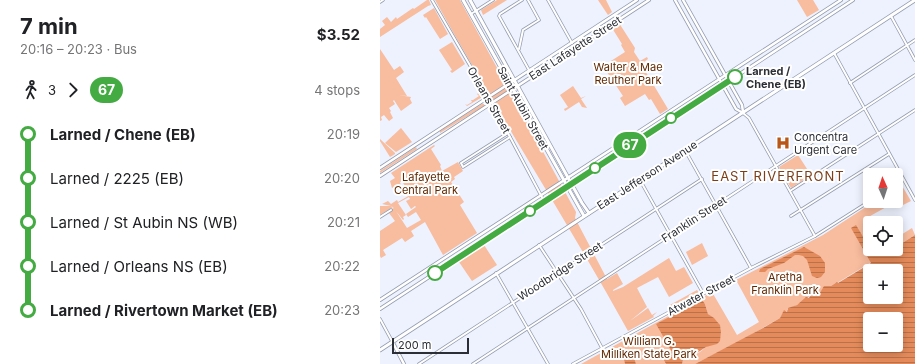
<!DOCTYPE html>
<meta charset="utf-8">
<style>
:root{--surface:#fff;--page:#f6f6f6;--text:#202124;--muted:#757577}
body{margin:0;font-family:Inter,sans-serif;background:var(--page);color:var(--text);height:100vh;display:flex;flex-direction:column;font-size:15px;white-space:nowrap}
*{box-sizing:border-box;margin:0}
p{font-size:13px;color:var(--muted)}
.icon{flex:none;width:22px;height:22px;fill:none;stroke:currentColor;stroke-width:2;stroke-linecap:round;stroke-linejoin:round}
.map{position:relative;flex:1;overflow:hidden}
.side{display:flex;flex-direction:column;background:var(--surface);width:380px}
.side>*{flex:none}
.badge{padding:0 8px;border-radius:13px;font-size:14px;line-height:26px}
.needle{width:26px;rotate:357deg}
.buttons{position:absolute;left:483px;top:168px;display:grid;gap:8px}
.buttons a{display:grid;place-items:center;width:40px;height:40px;border-radius:4px;background:var(--surface);box-shadow:0 2px 10px #0003;font-size:20px}
.scale{position:absolute;left:12px;bottom:10px;width:77px;box-sizing:border-box;padding-left:4px;border:2px solid #2b2e35;border-top:0;font-size:11px;line-height:14px;white-space:nowrap;color:#2b2e35;-webkit-text-stroke:3px #fff;paint-order:stroke}
.map>.badge{position:absolute;translate:-50% -50%;box-shadow:0 0 0 2px #fff}
.legs{display:flex;align-items:center;gap:6px;height:44px;padding:0 20px;font-size:13px}
.legs p{margin-inline-start:auto}
.summary{display:flex;align-items:center;justify-content:space-between;height:68px;padding:0 20px}
h1{font-size:22px;font-weight:700;line-height:30px}
ul{padding:0 20px;list-style:none}
li{display:flex;align-items:center;gap:14px;height:44px;font-size:15px}
li i{display:grid;place-items:center;width:6px;height:100%;margin:0 5px;background:currentColor}
li i::after{content:'';width:10px;height:10px;margin:-5px;border:3px solid;border-radius:50%;background:var(--surface)}
li p{margin-inline-start:auto}
li:first-child i{background:linear-gradient(#0000 50%,currentColor 0)}
li:last-child i{background:linear-gradient(currentColor 50%,#0000 0)}
main{display:flex;flex:1;min-height:0}
.map>svg:first-child{display:block}
.green{fill:#f8bc9e}
.water{fill:url(#water-rules);fill-rule:evenodd}
.lines{fill:none;stroke-linecap:round;stroke-linejoin:round}
.minor-casing{stroke:#949cae;stroke-width:3.5}
.tertiary-casing{stroke:#949cae;stroke-width:4}
.secondary-casing{stroke:#949cae;stroke-width:4.5}
.minor{stroke:#fff;stroke-width:2}
.tertiary{stroke:#fff;stroke-width:2.5}
.secondary{stroke:#fff;stroke-width:3}
.line-1-casing{stroke:#fff;stroke-width:9}
.line-1{stroke:#44aa42;stroke-width:6}
.stop-1-dot{fill:#fff;stroke:#44aa42;stroke-width:2}
.labels{text-anchor:middle;stroke-width:4;stroke-linejoin:round;paint-order:stroke}
.street-label{font-size:11px;fill:#2b2e35;stroke:#fff}
.park-label{font-size:11px;fill:#602801;stroke:#fff}
.stop-label{font-size:11px;font-weight:bold;fill:#2b2e35;stroke:#fff;text-anchor:start}
.poi-label{font-size:11px;fill:#2b2e35;stroke:#fff;text-anchor:start}
.quarter-label{font-size:13px;letter-spacing:1px;fill:#7c3d18;stroke:#fff}
</style>
<main>
<section class="side">
<div class="summary"><div><h1>7 min</h1><p>20:16 – 20:23 · Bus</p></div><b>$3.52</b></div>
<div class="legs"><svg class="icon" aria-label="walk" viewBox="0 0 24 24"><circle cx="13" cy="4" r="2"/><path d="M13 8l-2 6 4 7M11 14l-3 7M7 12l3-4h3l4 4"/></svg>3<svg class="icon" aria-label="forward" viewBox="0 0 24 24"><path d="M9 5l7 7-7 7"/></svg><b class="badge" style="background:#44aa42;color:#fff">67</b><p>4 stops</p></div>
<ul>
<li><i style="color:#44aa42"></i><b>Larned / Chene (EB)</b><p>20:19</p></li>
<li><i style="color:#44aa42"></i><span>Larned / 2225 (EB)</span><p>20:20</p></li>
<li><i style="color:#44aa42"></i><span>Larned / St Aubin NS (WB)</span><p>20:21</p></li>
<li><i style="color:#44aa42"></i><span>Larned / Orleans NS (EB)</span><p>20:22</p></li>
<li><i style="color:#44aa42"></i><b>Larned / Rivertown Market (EB)</b><p>20:23</p></li>
</ul>
</section>
<div class="map">
<svg width="535" height="364" viewBox="0 0 535 364">
<defs>
<pattern id="water-rules" width="6" height="5" patternUnits="userSpaceOnUse"><rect width="6" height="5" fill="#e58b5b"/><path d="M0 2.5h6" fill="none" stroke="#ba724c"/></pattern>
</defs>
<rect width="100%" height="100%" fill="#edf2fe"/>
<g class="green">
<path d="M47 0H49L51 5 48 6 0 37V29L5 25 2 21 7 17 11 22 16 17 17 19 33 8 34 9Z"/>
<path d="M55 0H80L196 212 195 218 227 279 237 273 243 284 233 290V291L243 287 289 258 296 271 304 267 313 283 289 297 278 277 257 288 267 307 250 321 268 308 272 315 277 312 273 316 274 317 248 331C186 219 117 112 55 0Z"/>
<path d="M117 0H127L103 15 101 10Z"/>
<path d="M218 0H226L232 12 228 15Z"/>
<path d="M417 0H433L439 10 427 17Z"/>
<path d="M54 8 68 34 60 39 46 17 45 18 43 15Z"/>
<path d="M239 23 255 48 254 52 260 61 267 57 268 59 261 64 288 109 280 114 271 99 269 100 265 94 245 106 240 98 243 96 223 66 245 52 241 45 242 44 232 28Z"/>
<path d="M72 42 85 64 72 73 70 71 72 70 59 50Z"/>
<path d="M0 49 14 70 20 66 24 72 16 78 27 96 18 95 31 97 30 99 32 103 21 111 14 100 13 101 15 104 9 108 11 111 10 112 13 118 9 121 4 115 1 117 2 120 0 121Z"/>
<path d="M95 81 104 96 87 106 85 104 87 105 92 102 91 100H93L99 96 97 94 100 92 93 83Z"/>
<path d="M193 86 201 98 206 96 201 99 207 108 202 107 199 102 185 111 184 109 188 107 180 95Z"/>
<path d="M102 104H104V106L60 133V131Z"/>
<path d="M21 128 32 142 16 152 5 143Z"/>
<path d="M0 139 15 153V154L10 157 0 141Z"/>
<path d="M54 145 55 146 51 149 61 165 60 166 62 171 78 162 83 171 74 177 75 179 71 182 84 202 80 205 97 233 63 255 45 222 31 231 34 236 25 242 22 238 3 250 6 255 1 258 0 256V231L15 221 9 213 12 211 11 209 14 208 27 228 41 220 36 212 28 217 26 214 36 207 35 206 31 209 26 201 30 199 29 197 18 203 26 215 23 217 24 219 23 220 12 206H11L13 207 0 215V206H11L2 204 8 201 11 204 17 200 18 202 30 195 22 181 20 182 22 190 18 184 12 188 10 181 15 178 11 173Z"/>
<path d="M36 147 37 149 0 173V171Z"/>
<path d="M418 155 431 175 411 188 399 167Z"/>
<path d="M521 184 531 201 521 206 517 201 483 220 489 230 490 229V249H513L457 283V282L451 286 443 288 439 294 435 296 431 294C428 300 414 307 407 309L408 311 405 312 404 311 400 318 360 341 315 364H302L304 356C307 355 309 356 313 355 323 353 334 338 341 331 340 321 334 320 328 314L325 304 321 300 292 352 282 357 286 364H256L252 350 248 349 242 352 245 364H201L332 292 357 335 379 322 356 280 443 235 495 201H516V187Z"/>
<path d="M532 228 535 235 516 247V238Z"/>
<path d="M322 243 328 256 312 265 306 252Z"/>
<path d="M104 245 117 265 92 281 79 262Z"/>
<path d="M317 290 319 293 291 309 290 305Z"/>
</g>
<g class="water">
<path d="M476 225 485 240 487 239 488 237 490 236V249H501L504 254 513 249H516V247L535 235V364H315L383 328 400 318 404 310 407 312 408 308 417 305 426 297 429 298 431 294 435 296 439 294 444 286H451L457 282 458 283 491 263 471 228ZM490 271H516V297H490ZM490 319H516V345H490Z"/>
<path d="M424 247 440 256 445 263V272L441 277 437 278 432 276 427 260 423 256 419 255H415L404 263 388 269 385 272H379L380 269Z"/>
<path d="M322 300 325 304 328 314 334 318 340 325 341 331 340 341 337 344 326 347 314 355 308 356H304L302 364H286L282 357 292 352 276 324Z"/>
<path d="M248 349 252 350 256 364H245L242 352Z"/>
</g>
<g class="lines">
<defs>
<g id="minor">
<path d="M52 0 113 105 164 201"/>
<path d="M142 0 120 14 119 16 149 70"/>
<path d="M168 0 192 43"/>
<path d="M0 2 3 0"/>
<path d="M91 14 113 0"/>
<path d="M511 16 535 60"/>
<path d="M139 49 143 30 159 20 148 0"/>
<path d="M454 53 535 200"/>
<path d="M470 83 535 40"/>
<path d="M363 113 369 118 435 236"/>
<path d="M128 133 81 163 83 167 130 137"/>
<path d="M305 150 371 268"/>
<path d="M260 180 323 293"/>
<path d="M516 184 523 179"/>
<path d="M410 191 535 110"/>
<path d="M411 216 509 154"/>
<path d="M0 217 11 210"/>
<path d="M159 245 201 309 222 348"/>
<path d="M116 273 168 364"/>
<path d="M0 319 12 341"/>
<path d="M39 364 322 179"/>
<path d="M93 364 535 75"/>
<path d="M193 364 371 268 435 236 490 201"/>
</g>
<g id="tertiary">
<path d="M295 0 356 109 363 113"/>
<path d="M303 0 362 105 363 112"/>
<path d="M0 168 257 0"/>
<path d="M0 176 269 0"/>
<path d="M0 300 461 0"/>
<path d="M0 309 473 0"/>
<path d="M12 341 24 364"/>
</g>
<g id="secondary">
<path d="M83 0 204 216"/>
<path d="M90 0 202 203 209 213"/>
<path d="M0 350 535 0"/>
</g>
</defs>
<use href="#minor" class="minor-casing"/>
<use href="#tertiary" class="tertiary-casing"/>
<use href="#secondary" class="secondary-casing"/>
<use href="#minor" class="minor"/>
<use href="#tertiary" class="tertiary"/>
<use href="#secondary" class="secondary"/>
</g>
<g class="lines">
<defs>
<path id="line-1" d="M55 273 355 77"/>
</defs>
<use href="#line-1" class="line-1-casing"/>
<use href="#line-1" class="line-1"/>
</g>
<defs>
<symbol id="hospital-bare" viewBox="-9 -9 18 18"><path d="M-5-5h3v3.5h4V-5h3V5h-3V1.5h-4V5h-3Z" fill="#b95718" stroke="#fff" stroke-width="2.5" paint-order="stroke"/></symbol>
</defs>
<g fill-rule="evenodd">
<use href="#hospital-bare" x="393" y="133" width="20" height="20"/>
</g>
<g class="stop-1-dot">
<circle cx="355" cy="77" r="7"/>
<circle cx="291" cy="118" r="5"/>
<circle cx="215" cy="168" r="5"/>
<circle cx="150" cy="211" r="5"/>
<circle cx="55" cy="273" r="7"/>
</g>
<g class="labels">
<g class="street-label">
<text transform="translate(195 48) rotate(-33)" y="4">East Lafayette Street</text>
<text transform="translate(109 100) rotate(60)" y="4">Orleans Street</text>
<text transform="translate(143 108) rotate(61)" y="4">Saint Aubin Street</text>
<text transform="translate(267 175) rotate(-33)" y="4">East Jefferson Avenue</text>
<text transform="translate(314 219) rotate(-33)" y="4">Franklin Street</text>
<text transform="translate(180 271) rotate(-33)" y="4">Woodbridge Street</text>
<text transform="translate(321 295) rotate(-28)" y="4">Atwater Street</text>
</g>
<g class="park-label">
<text x="248" y="71">Walter &amp; Mae<tspan x="248" dy="13">Reuther Park</tspan></text>
<text x="46" y="181">Lafayette<tspan x="46" dy="13">Central Park</tspan></text>
<text x="405" y="281">Aretha<tspan x="405" dy="13">Franklin Park</tspan></text>
<text x="269" y="345">William G.<tspan x="269" dy="13">Milliken State Park</tspan></text>
</g>
<g class="stop-label">
<text x="366" y="75">Larned /<tspan x="366" dy="13">Chene (EB)</tspan></text>
</g>
<g class="poi-label">
<text x="414" y="141">Concentra<tspan x="414" dy="13">Urgent Care</tspan></text>
</g>
<g class="quarter-label">
<text x="398" y="181">EAST RIVERFRONT</text>
</g>
</g>
</svg>
<div class="buttons">
<a><svg class="needle" viewBox="-14 -14 28 28"><path d="M0-13l5 13h-10z" fill="#e53935"/><path d="M0 13l5-13h-10z" fill="#757577"/></svg></a>
<a><svg class="icon" aria-label="locate" viewBox="0 0 24 24"><circle cx="12" cy="12" r="6"/><path d="M12 2v4M12 18v4M2 12h4M18 12h4"/></svg></a>
<a>+</a>
<a>−</a>
</div>
<div class="scale">200 m</div>
<b class="badge" style="left:250px;top:145px;background:#44aa42;color:#fff">67</b>
</div>
</main>
